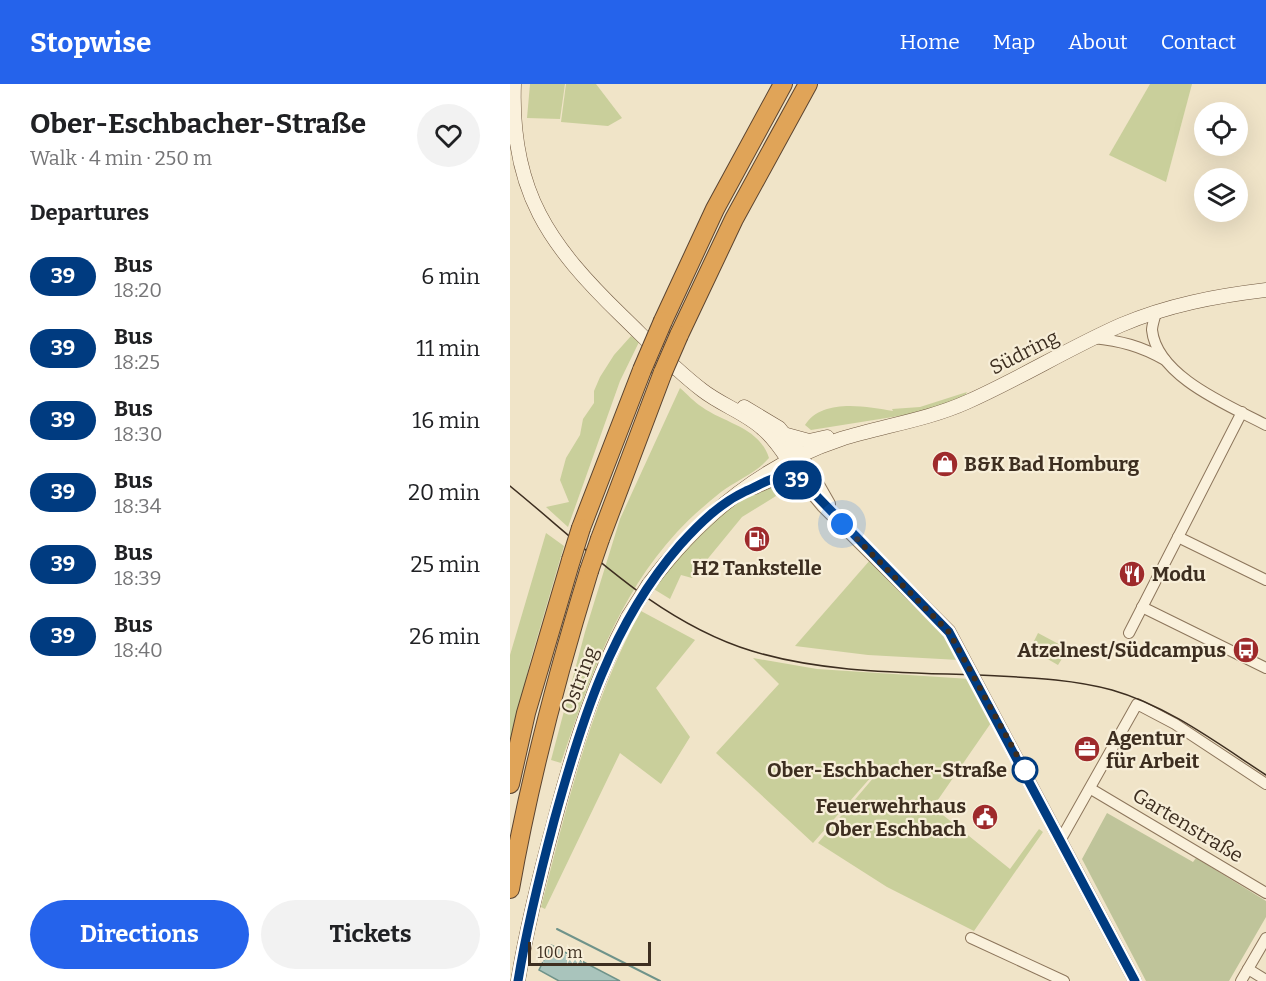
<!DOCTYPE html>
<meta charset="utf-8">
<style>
:root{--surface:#fff;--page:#f2f2f2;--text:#202124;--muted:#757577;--accent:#2563eb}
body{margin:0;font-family:Bitter,serif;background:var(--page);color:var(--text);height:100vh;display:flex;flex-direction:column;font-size:22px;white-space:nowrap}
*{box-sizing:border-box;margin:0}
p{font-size:20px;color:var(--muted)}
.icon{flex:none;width:33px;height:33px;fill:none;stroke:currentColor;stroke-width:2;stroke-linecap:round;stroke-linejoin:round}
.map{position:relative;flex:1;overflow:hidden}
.drawer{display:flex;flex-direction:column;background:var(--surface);width:510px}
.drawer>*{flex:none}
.badge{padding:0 12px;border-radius:20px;font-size:21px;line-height:39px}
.fabs{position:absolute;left:684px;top:18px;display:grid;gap:12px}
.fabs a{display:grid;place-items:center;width:54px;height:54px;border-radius:50%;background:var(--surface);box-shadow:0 6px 24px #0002;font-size:30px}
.scale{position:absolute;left:18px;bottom:15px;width:123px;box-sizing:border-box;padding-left:6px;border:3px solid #3d2e20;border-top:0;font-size:16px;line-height:21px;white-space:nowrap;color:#3d2e20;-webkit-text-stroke:4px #f7eed8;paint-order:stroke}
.you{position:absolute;width:30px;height:30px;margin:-15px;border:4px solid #fff;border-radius:50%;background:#1a73e8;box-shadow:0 0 0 9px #1a73e833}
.map>.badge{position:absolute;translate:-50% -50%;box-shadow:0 0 0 3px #fff}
h2{padding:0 30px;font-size:22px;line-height:54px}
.round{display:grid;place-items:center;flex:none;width:63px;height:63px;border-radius:32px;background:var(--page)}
.overview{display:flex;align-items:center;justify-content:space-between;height:102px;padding:0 30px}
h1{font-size:28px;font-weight:700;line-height:45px}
.cta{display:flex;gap:12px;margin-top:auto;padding:12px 30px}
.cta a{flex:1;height:69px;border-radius:36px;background:var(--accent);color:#fff;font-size:24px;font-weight:700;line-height:69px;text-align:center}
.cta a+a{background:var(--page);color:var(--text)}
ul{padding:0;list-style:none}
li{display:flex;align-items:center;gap:18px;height:72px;padding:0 30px}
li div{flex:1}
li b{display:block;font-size:22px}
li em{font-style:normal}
li .badge{min-width:66px;font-weight:700;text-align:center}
header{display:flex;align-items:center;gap:36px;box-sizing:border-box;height:84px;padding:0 30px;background:var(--accent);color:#fff}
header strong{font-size:28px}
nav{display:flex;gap:33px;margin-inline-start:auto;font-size:21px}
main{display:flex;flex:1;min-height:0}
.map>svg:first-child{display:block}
.green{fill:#c9cf9b}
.cemetery{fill:#bfc49a}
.water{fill:#a9c4bc;stroke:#6f938a;stroke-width:1.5}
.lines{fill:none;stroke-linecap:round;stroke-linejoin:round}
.stream{stroke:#6f938a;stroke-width:2}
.minor-casing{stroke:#8d765c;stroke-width:12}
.tertiary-casing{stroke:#8d765c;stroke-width:14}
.secondary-casing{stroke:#6f573f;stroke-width:15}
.motorway-casing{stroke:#5b4430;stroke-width:20}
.minor{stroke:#faf1dc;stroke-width:10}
.tertiary{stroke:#faf1dc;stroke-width:12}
.secondary{stroke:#faf1dc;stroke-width:14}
.motorway{stroke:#e0a458;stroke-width:18}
.tram{stroke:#3d2e20;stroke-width:1.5}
.secondary-bridge-casing{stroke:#6f573f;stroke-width:15;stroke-linecap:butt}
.motorway-bridge-casing{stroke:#5b4430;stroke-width:20;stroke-linecap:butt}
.secondary-bridge{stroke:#faf1dc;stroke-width:14}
.motorway-bridge{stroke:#e0a458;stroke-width:18}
.line-casing{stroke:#fff;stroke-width:14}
.line{stroke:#003b80;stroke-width:9}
.walk{stroke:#3d2e20;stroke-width:6;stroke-dasharray:0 10.8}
.stop-dot{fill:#fff;stroke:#003b80;stroke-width:3}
.labels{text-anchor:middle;stroke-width:4.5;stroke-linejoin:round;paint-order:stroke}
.street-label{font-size:20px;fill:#3d2e20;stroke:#f7eed8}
.poi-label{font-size:20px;font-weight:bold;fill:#3d2e20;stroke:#f7eed8;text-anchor:start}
.stop-label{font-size:20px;font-weight:bold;fill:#3d2e20;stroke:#f7eed8;text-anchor:end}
</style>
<header>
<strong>Stopwise</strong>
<nav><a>Home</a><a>Map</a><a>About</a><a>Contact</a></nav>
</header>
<main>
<section class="drawer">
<div class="overview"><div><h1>Ober-Eschbacher-Straße</h1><p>Walk · 4 min · 250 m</p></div><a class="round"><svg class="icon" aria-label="heart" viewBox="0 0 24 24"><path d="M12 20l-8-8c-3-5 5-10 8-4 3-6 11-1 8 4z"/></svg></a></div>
<h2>Departures</h2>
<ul>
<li><span class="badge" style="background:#003b80;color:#fff">39</span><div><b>Bus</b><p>18:20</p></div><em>6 min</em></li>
<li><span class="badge" style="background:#003b80;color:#fff">39</span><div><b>Bus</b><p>18:25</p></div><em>11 min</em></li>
<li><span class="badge" style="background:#003b80;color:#fff">39</span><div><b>Bus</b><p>18:30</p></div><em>16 min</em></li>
<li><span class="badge" style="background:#003b80;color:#fff">39</span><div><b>Bus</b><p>18:34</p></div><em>20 min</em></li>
<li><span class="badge" style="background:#003b80;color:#fff">39</span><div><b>Bus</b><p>18:39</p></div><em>25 min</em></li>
<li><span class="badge" style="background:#003b80;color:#fff">39</span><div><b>Bus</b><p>18:40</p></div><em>26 min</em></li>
</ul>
<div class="cta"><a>Directions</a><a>Tickets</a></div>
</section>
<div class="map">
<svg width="756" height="897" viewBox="0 0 756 897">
<rect width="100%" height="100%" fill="#f0e4c8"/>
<g class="green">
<path d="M20 0H55L50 35 17 34Z"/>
<path d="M56 0H86L112 34 98 42 51 38Z"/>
<path d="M640 0H682L656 98 599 71Z"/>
<path d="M121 252 129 258 110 297 58 443 36 423 59 418 50 396 56 374 70 351 73 335 84 319V307L90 293 104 271Z"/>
<path d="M170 304C177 310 184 318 192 323 216 340 249 343 259 374 246 389 227 396 211 408 196 420 180 434 167 448 107 513 79 596 51 679L41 676 75 548 110 435Z"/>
<path d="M457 308 453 315 414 328 301 346 295 341C312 314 355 322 383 327L382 325 410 323Z"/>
<path d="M268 401 274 403 273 416 266 412 232 433 182 494 171 491 160 515 142 504C177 465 213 415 268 401Z"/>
<path d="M36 449 54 462 20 578 0 665V571Z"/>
<path d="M361 475 431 546 449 576 358 571 285 562Z"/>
<path d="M131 527 185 556 146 604 180 653 151 700 110 669 35 825 31 823C57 722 80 619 131 527Z"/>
<path d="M528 549 558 565 548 581 520 565Z"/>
<path d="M243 574 307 585 460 595 483 636 423 723 500 785 529 745 533 748 464 847 377 803 308 759 370 686 387 697 369 684 303 759 206 669 269 600Z"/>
</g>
<path class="cemetery" d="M597 729 683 778 686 774 756 817V833L719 897H636L572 775Z"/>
<path class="water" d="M41 861 110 897H49L29 886Z"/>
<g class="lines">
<path class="stream" d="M47 845 150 897"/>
<defs>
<g id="minor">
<path d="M646 228C645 233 642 241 642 246 647 293 720 322 756 341"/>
<path d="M583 254C611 257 631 262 655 276"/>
<path d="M668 453 756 496"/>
<path d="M632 523 756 584"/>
<path d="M619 549 732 328"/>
<path d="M581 705 756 809"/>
<path d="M551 755 627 620 665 640 756 700"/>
<path d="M461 854 554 897"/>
<path d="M738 885 756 896"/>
<path d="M731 897 756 854"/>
</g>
<g id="tertiary">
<path d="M291 371 319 420"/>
<path d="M279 377 293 398 313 422 439 547 625 897"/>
<path d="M244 404C263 395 273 390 293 398"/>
</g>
<g id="secondary">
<path d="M4 0C0 108 40 162 112 232 138 257 163 284 192 306 211 321 236 329 253 345 264 354 271 365 279 377"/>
<path d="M234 323 269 344 291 371"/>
<path d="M277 351 299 357 317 353"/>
<path d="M139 500C188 435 251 381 331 355 372 342 417 336 457 318 509 295 559 264 611 241 658 221 706 212 756 206"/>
<path d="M8 897C17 841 31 786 46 731 64 663 85 595 118 533"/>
</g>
<g id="motorway">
<path d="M153 237 205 125 273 0"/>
<path d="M169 251 224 135 298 0"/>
<path d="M71 444 132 286"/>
<path d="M90 455 153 288"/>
<path d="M0 700 16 629 61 476"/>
<path d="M0 805C19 697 47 591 79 487"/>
</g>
</defs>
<use href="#minor" class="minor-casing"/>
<use href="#tertiary" class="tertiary-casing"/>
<use href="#secondary" class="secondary-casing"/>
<use href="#motorway" class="motorway-casing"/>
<use href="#minor" class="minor"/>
<use href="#tertiary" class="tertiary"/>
<use href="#secondary" class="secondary"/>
<use href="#motorway" class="motorway"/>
<path class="tram" d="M0 402C75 463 147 538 242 567 321 591 407 588 489 592 527 594 565 596 602 606 658 622 707 659 756 691"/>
<defs>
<path id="secondary-bridge" d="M118 533 139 500"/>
<g id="motorway-bridge">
<path d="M132 286 153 237"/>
<path d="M153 288 169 251"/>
<path d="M61 476 71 444"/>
<path d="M79 487 90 455"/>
</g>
</defs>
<use href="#secondary-bridge" class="secondary-bridge-casing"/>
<use href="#motorway-bridge" class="motorway-bridge-casing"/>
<use href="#secondary-bridge" class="secondary-bridge"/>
<use href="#motorway-bridge" class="motorway-bridge"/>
</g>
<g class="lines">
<defs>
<path id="line" d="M8 897C17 842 30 790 44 737 71 638 101 540 170 461 189 440 210 419 236 407 248 402 261 393 274 392L293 398 439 548 625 897"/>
</defs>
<use href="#line" class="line-casing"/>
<use href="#line" class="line"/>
<path class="walk" d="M332 440 439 548 515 686"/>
</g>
<defs>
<symbol id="shop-disc" viewBox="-11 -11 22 22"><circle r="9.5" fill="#9e2a2b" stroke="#f7eed8"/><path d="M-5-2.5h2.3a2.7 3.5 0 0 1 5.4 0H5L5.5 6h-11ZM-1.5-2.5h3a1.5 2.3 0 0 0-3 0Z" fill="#fff"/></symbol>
<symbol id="fuel-disc" viewBox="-11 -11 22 22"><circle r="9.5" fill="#9e2a2b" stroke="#f7eed8"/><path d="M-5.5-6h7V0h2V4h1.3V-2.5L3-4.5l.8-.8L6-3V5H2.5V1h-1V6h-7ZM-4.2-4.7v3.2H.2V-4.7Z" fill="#fff"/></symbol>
<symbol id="restaurant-disc" viewBox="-11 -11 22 22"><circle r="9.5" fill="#9e2a2b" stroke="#f7eed8"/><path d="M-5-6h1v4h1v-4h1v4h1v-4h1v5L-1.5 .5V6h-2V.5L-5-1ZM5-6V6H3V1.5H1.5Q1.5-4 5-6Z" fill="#fff"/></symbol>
<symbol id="bus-disc" viewBox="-11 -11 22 22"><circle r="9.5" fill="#9e2a2b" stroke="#f7eed8"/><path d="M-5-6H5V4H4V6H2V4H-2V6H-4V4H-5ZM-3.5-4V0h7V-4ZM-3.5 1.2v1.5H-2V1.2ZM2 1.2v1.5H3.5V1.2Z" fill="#fff"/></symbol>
<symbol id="office-disc" viewBox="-11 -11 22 22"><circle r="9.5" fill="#9e2a2b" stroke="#f7eed8"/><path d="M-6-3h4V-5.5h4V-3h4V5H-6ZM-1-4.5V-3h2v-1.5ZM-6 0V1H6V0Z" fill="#fff"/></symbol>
<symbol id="civic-disc" viewBox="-11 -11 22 22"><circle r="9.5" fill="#9e2a2b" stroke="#f7eed8"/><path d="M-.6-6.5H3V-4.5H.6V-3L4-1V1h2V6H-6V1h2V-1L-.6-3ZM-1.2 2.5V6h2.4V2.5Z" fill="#fff"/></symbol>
</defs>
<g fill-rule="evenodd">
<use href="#shop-disc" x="420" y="365" width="30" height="30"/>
<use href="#fuel-disc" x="232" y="440" width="30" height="30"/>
<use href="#restaurant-disc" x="607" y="475" width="30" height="30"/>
<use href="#bus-disc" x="721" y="551" width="30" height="30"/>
<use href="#office-disc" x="562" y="650" width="30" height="30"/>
<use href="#civic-disc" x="460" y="718" width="30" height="30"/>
</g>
<circle class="stop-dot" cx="515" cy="686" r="12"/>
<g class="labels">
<g class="street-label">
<text transform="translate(514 268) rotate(-27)" y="7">Südring</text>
<text transform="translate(69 596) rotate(-69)" y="7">Ostring</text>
<text transform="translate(678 741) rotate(31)" y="7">Gartenstraße</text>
</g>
<g class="poi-label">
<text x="454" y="387">B&amp;K Bad Homburg</text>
<text x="247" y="491" text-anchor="middle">H2 Tankstelle</text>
<text x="642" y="497">Modu</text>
<text x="716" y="573" text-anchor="end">Atzelnest/Südcampus</text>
<text x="596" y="661">Agentur<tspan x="596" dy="23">für Arbeit</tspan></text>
<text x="456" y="729" text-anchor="end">Feuerwehrhaus<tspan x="456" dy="23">Ober Eschbach</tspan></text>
</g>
<g class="stop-label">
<text x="497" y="693">Ober-Eschbacher-Straße</text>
</g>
</g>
</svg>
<div class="fabs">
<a><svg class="icon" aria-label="locate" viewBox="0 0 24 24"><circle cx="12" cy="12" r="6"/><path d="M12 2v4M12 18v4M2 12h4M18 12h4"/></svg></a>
<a><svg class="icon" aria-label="layers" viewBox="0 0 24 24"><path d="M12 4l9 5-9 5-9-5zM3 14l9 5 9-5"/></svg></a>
</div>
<div class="scale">100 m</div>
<div class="you" style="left:332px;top:440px"></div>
<b class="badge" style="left:287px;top:396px;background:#003b80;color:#fff">39</b>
</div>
</main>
